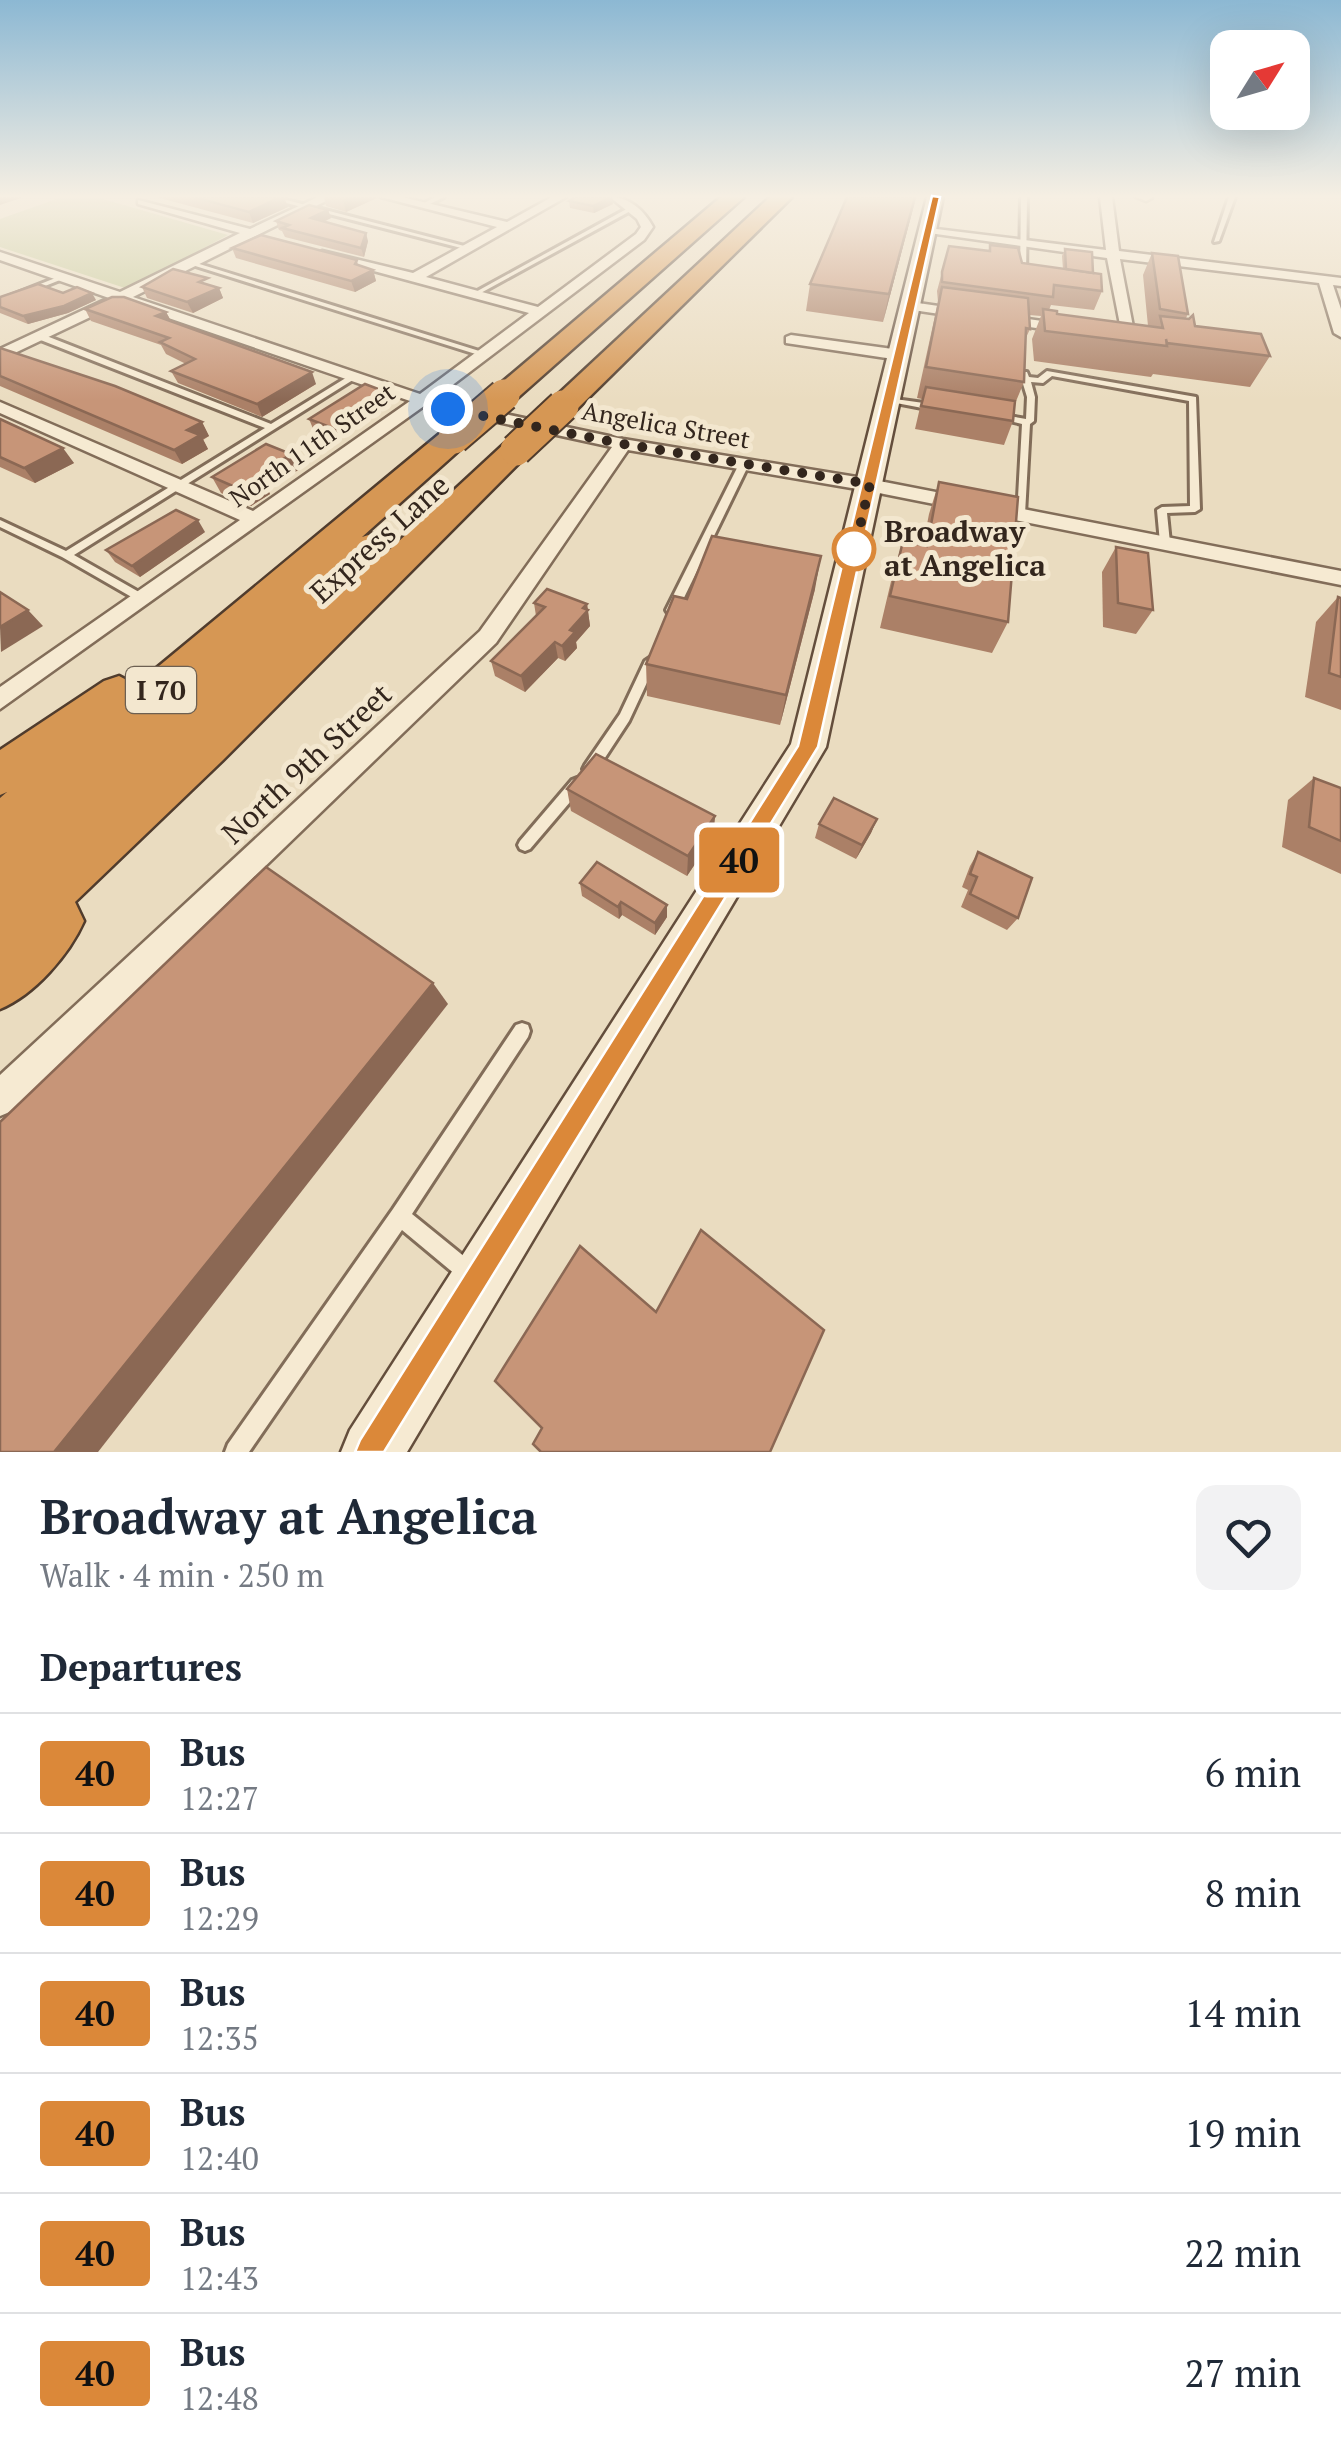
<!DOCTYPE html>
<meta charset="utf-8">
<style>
:root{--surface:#fff;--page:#f2f2f3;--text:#1f2937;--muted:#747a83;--line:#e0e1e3}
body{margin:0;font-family:"PT Serif",serif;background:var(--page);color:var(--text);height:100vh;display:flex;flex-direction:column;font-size:38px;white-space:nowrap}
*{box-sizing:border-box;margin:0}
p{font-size:32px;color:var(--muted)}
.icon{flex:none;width:55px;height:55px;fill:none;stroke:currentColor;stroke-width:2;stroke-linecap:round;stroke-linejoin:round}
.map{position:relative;height:1452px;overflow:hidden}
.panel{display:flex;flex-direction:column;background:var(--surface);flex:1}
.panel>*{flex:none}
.badge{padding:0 20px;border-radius:8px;font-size:35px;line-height:65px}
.needle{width:65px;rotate:53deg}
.controls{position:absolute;left:1210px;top:30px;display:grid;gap:20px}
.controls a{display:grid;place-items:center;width:100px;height:100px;border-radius:20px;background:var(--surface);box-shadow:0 10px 40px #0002;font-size:50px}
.you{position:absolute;width:50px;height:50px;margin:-25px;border:8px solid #fff;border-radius:50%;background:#1a73e8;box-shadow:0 0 0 15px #1a73e833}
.map>.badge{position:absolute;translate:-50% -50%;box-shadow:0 0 0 5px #fff}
h2{padding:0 40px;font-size:38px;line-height:90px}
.round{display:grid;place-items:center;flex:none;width:105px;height:105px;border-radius:20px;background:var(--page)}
.head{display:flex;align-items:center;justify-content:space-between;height:170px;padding:0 40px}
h1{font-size:48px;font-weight:600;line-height:75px}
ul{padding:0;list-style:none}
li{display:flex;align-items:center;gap:30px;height:120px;padding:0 40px;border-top:2px solid var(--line)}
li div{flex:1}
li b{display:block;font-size:38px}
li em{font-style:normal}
li .badge{min-width:110px;font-weight:700;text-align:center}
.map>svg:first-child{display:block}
.green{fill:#c4c895}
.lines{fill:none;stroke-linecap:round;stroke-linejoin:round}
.lane-casing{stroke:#826d59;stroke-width:6}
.street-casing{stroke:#826d59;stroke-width:5}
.secondary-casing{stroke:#644e3c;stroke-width:5}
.highway-casing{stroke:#503c2d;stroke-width:5}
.lane{fill:#f6ead2;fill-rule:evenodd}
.street{fill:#f6ead2;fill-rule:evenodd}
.secondary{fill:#f6ead2;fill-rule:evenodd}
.highway{fill:#d69754;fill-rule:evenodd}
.highway-bridge-casing{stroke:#503c2d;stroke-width:35;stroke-linecap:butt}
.highway-bridge{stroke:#d69754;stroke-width:31}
.wall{fill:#ab8067}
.shaded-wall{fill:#8b6854}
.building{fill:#c79578;stroke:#8b6854;stroke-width:2.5}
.line{fill:#db8839;stroke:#fff;stroke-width:2.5}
.walk{stroke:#33261d;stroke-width:10;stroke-dasharray:0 18}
.stop-dot{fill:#fff;stroke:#db8839;stroke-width:5}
.labels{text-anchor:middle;stroke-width:10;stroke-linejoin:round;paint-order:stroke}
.far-street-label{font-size:25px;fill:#33261d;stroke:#f3e7cf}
.shield{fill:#f3e7cf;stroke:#6d6052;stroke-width:2.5}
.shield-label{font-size:28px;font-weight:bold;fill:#33261d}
.stop-label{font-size:30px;font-weight:bold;fill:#33261d;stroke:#f3e7cf;text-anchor:start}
.street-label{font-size:30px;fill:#33261d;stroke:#f3e7cf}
</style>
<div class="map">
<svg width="1341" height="1452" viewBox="0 0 1341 1452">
<rect width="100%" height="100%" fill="#eadcc0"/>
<path class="green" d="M62 197H96L228 235 128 289 0 247V219Z"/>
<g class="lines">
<defs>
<g id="lane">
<path d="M263 197H275L472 248 469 250Z"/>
<path d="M435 197H444L424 207 419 206Z"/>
<path d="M1021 197H1027L1026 279 1023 281 1020 279Z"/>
<path d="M1229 197H1235L1219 241 1214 242Z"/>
<path d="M632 206 634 209 477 295 472 294Z"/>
<path d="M189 262H193L489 354 482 356 189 264Z"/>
<path d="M63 275 65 276V278L0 304V300Z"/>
<path d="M38 335H44L271 424 349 376 356 378 74 555 146 596 147 599 142 603 62 557 0 527V520L66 551 265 428 38 339Z"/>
<path d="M1047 371 1196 397 1200 509 1195 512 1167 513 1170 543 1169 545H1161L1160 543 1157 510 1162 507 1190 506 1189 401 1052 376 1043 383 1031 382 1035 397 1034 421 1030 424 1025 514 1020 517 1017 516 1022 424 993 417 997 414 1026 419 1027 397 1020 374 1024 372H1027L1029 377 1038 378Z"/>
<path d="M888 398 938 405 942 408 938 411 891 402H888Z"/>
<path d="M744 461 749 464 678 610 672 614 668 613 666 610 739 464Z"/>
<path d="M651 657 657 661 629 721 595 773 590 774 585 773 583 769 585 765 620 714 645 661Z"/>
<path d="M577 778 582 780 584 784 582 788 530 849 525 851 520 849 518 845 520 841 572 780Z"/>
<path d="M522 1023 528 1025 530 1031 528 1037 412 1214 476 1266 479 1273 476 1280 469 1283 462 1280 402 1230 249 1452H225L228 1444 393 1209 516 1025Z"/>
</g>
<g id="street">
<path d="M318 197H334L133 297 420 394 529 313 322 257V251L413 273 497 227 381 197H402L507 222 552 197H566L426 277 538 307 636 234 641 227 637 219 610 197C629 197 644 210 653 227L644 240 434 399 623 439 869 479 1341 571V585L869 491 628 450 496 643 12 1111 0 1116V1075L480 631 612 447 424 406 0 709V687L240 520 0 413V402L253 511 410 401 122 302 0 360V349L109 298 0 260V252L120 292 240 233 138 204V200L250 229Z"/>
<path d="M1100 197H1112L1119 251 1341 278V286L1333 285 1341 309V337L1334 333 1319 283 1120 259 1135 337 1123 340 1107 258 922 232 928 228 1106 250Z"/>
<path d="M1136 197H1151L1152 198 1146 201Z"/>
<path d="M911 302 1070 325 1077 329 1070 333 906 309 904 306Z"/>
<path d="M791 335 900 350 908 355 900 360 786 343V337Z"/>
</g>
<path id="secondary" d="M927 197H943L826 747 407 1452H341L350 1430 791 744Z"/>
<g id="highway">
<path d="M721 197H744L514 401H494L489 395 494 389Z"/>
<path d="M770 197H792L574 412H552L548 406 552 400Z"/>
<path d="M454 429 465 431 470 438 465 445 362 537 372 534 385 538 390 546 385 554 505 443H527L532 450 222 761 75 902 84 921C69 955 34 995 0 1009V798L7 792 0 795V750L104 681 119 676 136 685 443 431Z"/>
</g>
</defs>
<use href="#lane" class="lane-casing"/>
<use href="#street" class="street-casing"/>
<use href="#secondary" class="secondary-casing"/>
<use href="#highway" class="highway-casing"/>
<use href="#lane" class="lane"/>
<use href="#street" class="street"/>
<use href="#secondary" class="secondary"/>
<use href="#highway" class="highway"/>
<defs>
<g id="highway-bridge">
<path d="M454 438 504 395"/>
<path d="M516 450 563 406"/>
</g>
</defs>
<use href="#highway-bridge" class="highway-bridge-casing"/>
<use href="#highway-bridge" class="highway-bridge"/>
</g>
<g class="wall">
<path d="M156 197H284L288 207 253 223Z"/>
<path d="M324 197H379L346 212 326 206Z"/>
<path d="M847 197H916L883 322 806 311 810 284Z"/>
<path d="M569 201 613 204 594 213 570 208Z"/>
<path d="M328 210 331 218 324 222 368 241 364 257 285 237 282 231 279 230 276 221Z"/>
<path d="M990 245 1022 263 1063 269 1062 256 1065 249 1093 273 1102 291 1094 310 1051 305 1049 310 1057 314 1148 326 1143 275 1152 253 1188 314 1186 318 1195 326 1270 356 1250 387 1153 374 1151 377 1034 361 1032 339 1041 316 1029 315 1030 329 1025 340 1024 382 1014 406 1013 421 1004 445 915 429 922 399 917 398 938 302 937 291 949 246 989 251Z"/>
<path d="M232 248 357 260 358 265 373 270 376 281 355 292 236 258Z"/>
<path d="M211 286 219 288 223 298 193 313 147 298 142 287Z"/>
<path d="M63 293 96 300 68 313 28 324 0 313V297Z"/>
<path d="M85 309 166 312 171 321 316 384 262 417 178 383 171 371 186 364 166 354 161 345 91 321Z"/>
<path d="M0 348 202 422 209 436 203 440 208 449 182 464 0 386Z"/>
<path d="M389 393 392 404 339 440 314 431 309 419Z"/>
<path d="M0 419 74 463 35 483 0 467Z"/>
<path d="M298 470 268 490 270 494 251 506 221 493 212 477Z"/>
<path d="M939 482 1008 622 992 653 880 628 893 573 903 541 923 545 929 514Z"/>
<path d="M205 532 140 577 115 562 106 550Z"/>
<path d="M1116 547 1153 610 1136 634 1103 627 1102 572Z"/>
<path d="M815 589 780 725 647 696 646 664 687 599Z"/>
<path d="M1338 597 1341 598V710L1305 697 1316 622Z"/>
<path d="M534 603 587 604 590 626 576 642 577 648 565 661 558 658 525 692 495 676 491 661 536 616Z"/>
<path d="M1314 778 1341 788V874L1282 847 1288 800Z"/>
<path d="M567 789 715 816 713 837 687 876 571 811Z"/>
<path d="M877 819 871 833 856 859 815 838 819 824Z"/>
<path d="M978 852 1018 918 1007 930 961 907 968 890 962 887 970 866Z"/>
<path d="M580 883 667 905V917L655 935 622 915 619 919 582 896Z"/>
</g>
<g class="shaded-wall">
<path d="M0 197H21V198L0 205Z"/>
<path d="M281 197H284L288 207 253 223 249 212Z"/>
<path d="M350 197H379L346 212 343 200Z"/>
<path d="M612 197 613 204 594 213 593 206Z"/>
<path d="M915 197H916L883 322 889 294Z"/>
<path d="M328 210 331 218 313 226 311 218Z"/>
<path d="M366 233 368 241 364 257 361 248Z"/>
<path d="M373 270 376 281 355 292 351 281Z"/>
<path d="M219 288 223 298 193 313 187 302Z"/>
<path d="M92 293 96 300 68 313 28 324 23 316Z"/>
<path d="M166 312 172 323 156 316Z"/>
<path d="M312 372 316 384 262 417 257 404Z"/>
<path d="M389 393 392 404 339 440 335 429Z"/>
<path d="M202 422 209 436 203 439 208 449 182 464 174 450 187 430Z"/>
<path d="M63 448 74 463 35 483 24 468Z"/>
<path d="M291 454 298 470 268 490 270 494 251 506 242 490 257 476Z"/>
<path d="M198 520 205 532 140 577 132 566Z"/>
<path d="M821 556 815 589 780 725 786 695Z"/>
<path d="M587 604 590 626 576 642 577 648 565 661 562 646Z"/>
<path d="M28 610 43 626 1 652 0 627Z"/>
<path d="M555 642 558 658 525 692 521 676Z"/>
<path d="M715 816 713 837 687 876 688 856Z"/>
<path d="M877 819 871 833 856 859 862 845Z"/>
<path d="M621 902 622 915 619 919 618 907Z"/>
<path d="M667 905V917L655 935V923Z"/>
<path d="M433 983 448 1004 98 1452H54Z"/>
</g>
<g class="building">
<path d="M193 197H281L249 212Z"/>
<path d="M575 197H611L593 206 569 201Z"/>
<path d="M847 197H915L889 294 810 284Z"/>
<path d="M309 205 328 210 311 218 366 233 361 248 282 228 289 225 276 221Z"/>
<path d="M261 235 357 260 355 264 373 270 351 281 232 248Z"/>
<path d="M990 245 1018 248 1022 263 1101 274 1102 291 1054 285 1053 297 942 282V272L949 246 990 251Z"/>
<path d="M1065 249 1092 252 1093 273 1066 269Z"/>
<path d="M1152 253 1178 256 1188 314 1160 309Z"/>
<path d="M173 269 208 278 199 282 219 288 187 302 142 287Z"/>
<path d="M38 284 63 293 77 287 92 293 64 306 23 316 0 307V297Z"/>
<path d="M942 287 1028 298 1030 329 1026 328 1024 382 926 367Z"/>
<path d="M112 297H124L166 312 156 316 312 372 257 404 171 371 195 359 160 342 169 338 85 309Z"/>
<path d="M1043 309 1057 311V314L1163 328 1160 316 1189 319 1193 315 1195 326 1261 334 1270 356 1167 343 1166 339 1167 346 1045 331Z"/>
<path d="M0 348 115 386 202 422 187 430 200 435 174 450 0 376Z"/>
<path d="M365 384 389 393 335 429 309 419Z"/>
<path d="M926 387 1015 401 1013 421 921 406Z"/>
<path d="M0 419 63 448 24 468 0 457Z"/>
<path d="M266 444 291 454 257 476 262 478 242 490 212 477Z"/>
<path d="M939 482 1018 497 1008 622 890 596 903 541 927 546Z"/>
<path d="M176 510 198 520 132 566 106 550Z"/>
<path d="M712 536 821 556 786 695 646 664 674 596 687 599Z"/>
<path d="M1116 547 1148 553 1153 610 1118 603Z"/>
<path d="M547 589 587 604 583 608 588 610 570 630 575 632 562 646 555 642 521 676 491 661 545 607 534 603Z"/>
<path d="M0 592 28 610 0 627Z"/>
<path d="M1338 597 1341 598V677L1329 673Z"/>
<path d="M596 754 715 816 688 856 567 789Z"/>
<path d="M1314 778 1341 788V841L1309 827Z"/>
<path d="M834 798 877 819 862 845 819 824Z"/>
<path d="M978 852 1032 878 1018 918 970 894 977 877 970 874Z"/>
<path d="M597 862 667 905 655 923 621 902 618 907 580 883Z"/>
<path d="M266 867 433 983 54 1452H0V1122Z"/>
<path d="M701 1230 824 1330 770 1452H541L533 1444 542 1428 495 1381 580 1246 656 1312Z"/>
</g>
<linearGradient id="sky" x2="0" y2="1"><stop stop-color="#8cb8d3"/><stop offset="0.49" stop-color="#f6efe3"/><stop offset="1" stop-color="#f6efe3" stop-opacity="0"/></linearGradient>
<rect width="1341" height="401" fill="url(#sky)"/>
<path class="line" d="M932 196 940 197 818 747 384 1452H355L360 1440 798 746Z"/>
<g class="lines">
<path class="walk" d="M448 409 623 444 870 484 852 560 854 549"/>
</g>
<circle class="stop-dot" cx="854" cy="549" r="20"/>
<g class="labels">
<g class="far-street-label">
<text transform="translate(666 425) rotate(10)" y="9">Angelica Street</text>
<text transform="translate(312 445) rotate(-35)" y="9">North 11th Street</text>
</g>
<rect class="shield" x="126" y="667" width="70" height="46" rx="8"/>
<g class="shield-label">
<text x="161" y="700">I 70</text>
</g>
<g class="stop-label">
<text x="884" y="542">Broadway<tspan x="884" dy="34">at Angelica</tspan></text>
</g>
<g class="street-label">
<text transform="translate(380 539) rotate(-42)" y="10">Express Lane</text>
<text transform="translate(307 764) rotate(-43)" y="10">North 9th Street</text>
</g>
</g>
</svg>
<div class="controls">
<a><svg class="needle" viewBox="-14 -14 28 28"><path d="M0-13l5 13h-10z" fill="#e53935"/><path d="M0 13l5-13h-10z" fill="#747a83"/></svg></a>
</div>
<div class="you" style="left:448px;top:409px"></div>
<b class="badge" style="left:739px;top:860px;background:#db8839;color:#111">40</b>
</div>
<section class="panel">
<div class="head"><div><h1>Broadway at Angelica</h1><p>Walk · 4 min · 250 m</p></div><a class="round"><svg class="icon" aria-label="heart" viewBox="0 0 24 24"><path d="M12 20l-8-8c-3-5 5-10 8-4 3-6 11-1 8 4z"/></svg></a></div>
<h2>Departures</h2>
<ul>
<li><span class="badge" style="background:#db8839;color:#111">40</span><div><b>Bus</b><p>12:27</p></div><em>6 min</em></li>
<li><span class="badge" style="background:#db8839;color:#111">40</span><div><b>Bus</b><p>12:29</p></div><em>8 min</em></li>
<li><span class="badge" style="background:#db8839;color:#111">40</span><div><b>Bus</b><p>12:35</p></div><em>14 min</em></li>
<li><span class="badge" style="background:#db8839;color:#111">40</span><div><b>Bus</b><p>12:40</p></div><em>19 min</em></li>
<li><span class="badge" style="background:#db8839;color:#111">40</span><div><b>Bus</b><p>12:43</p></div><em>22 min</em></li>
<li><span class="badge" style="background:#db8839;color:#111">40</span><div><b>Bus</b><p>12:48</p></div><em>27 min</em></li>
</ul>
</section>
